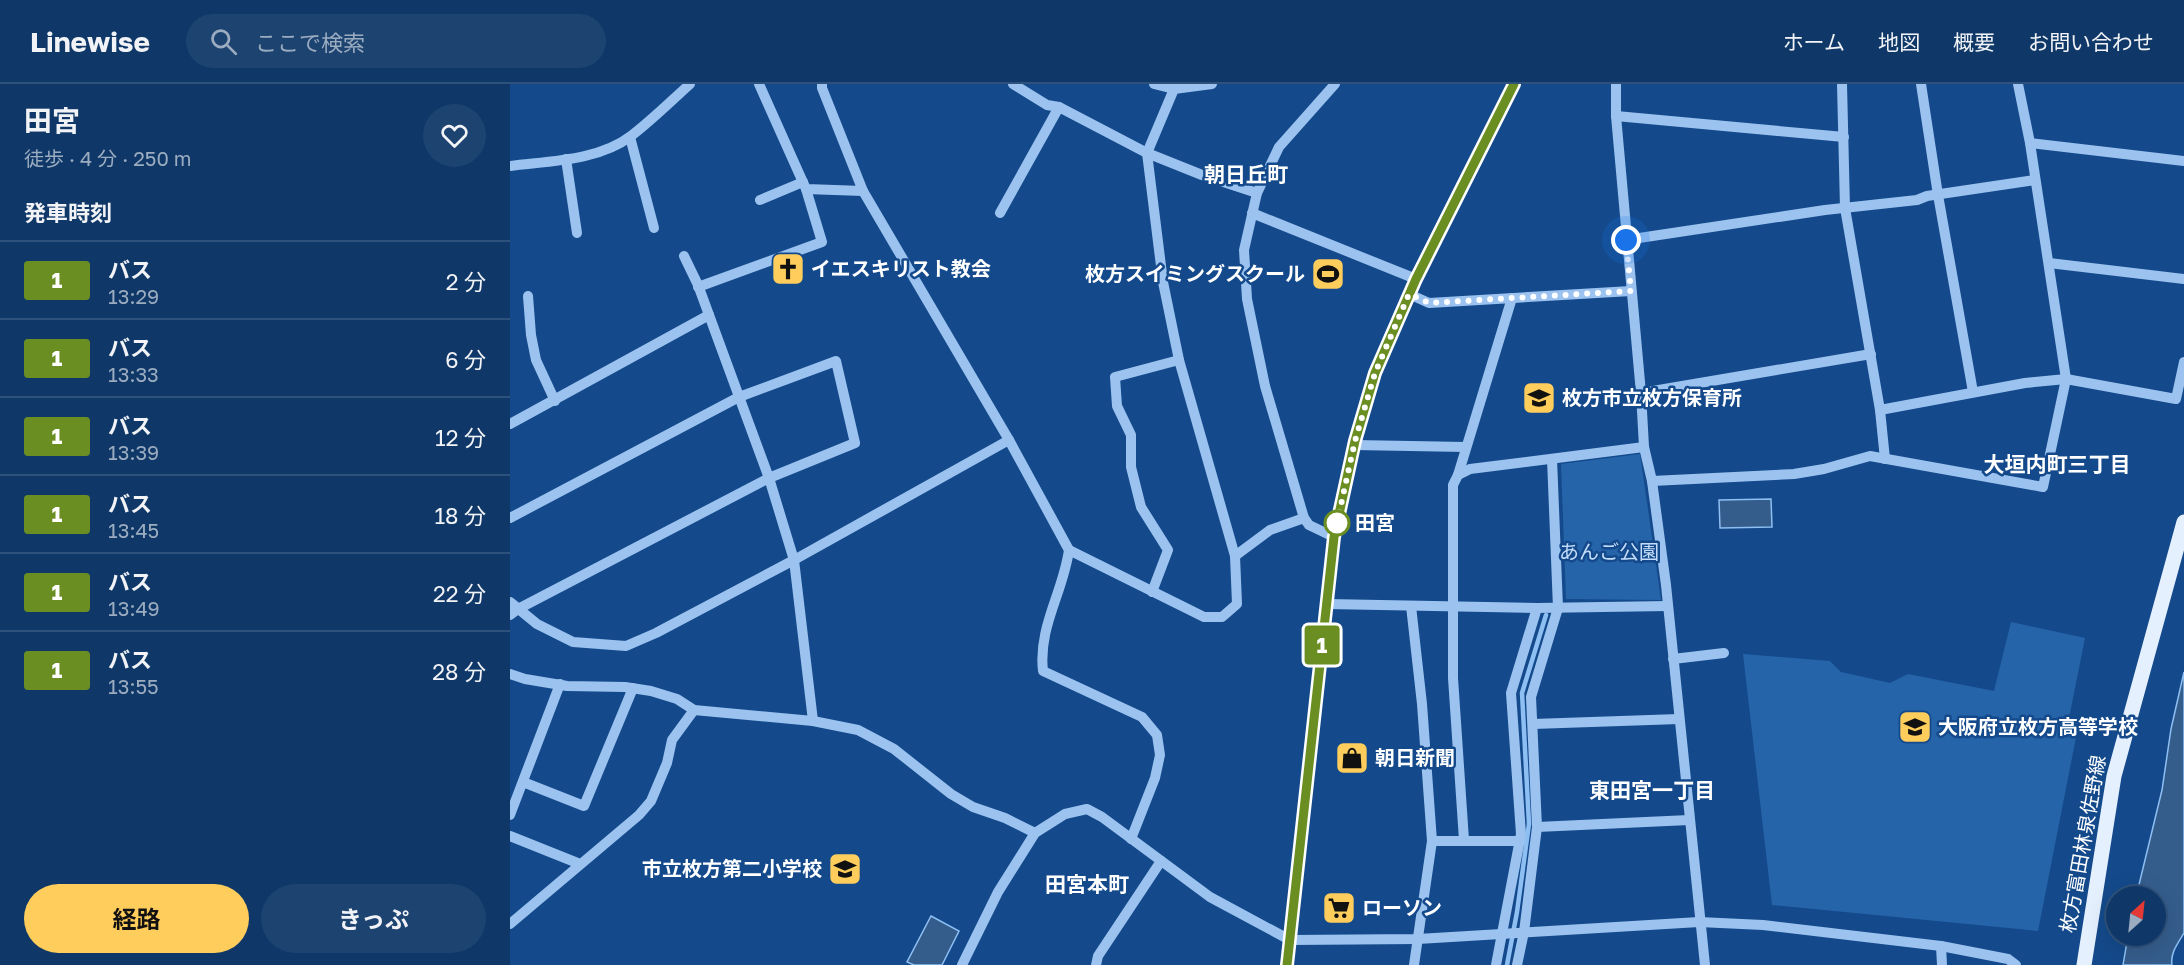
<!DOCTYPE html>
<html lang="ja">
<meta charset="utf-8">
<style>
:root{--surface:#0f3868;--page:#1d4371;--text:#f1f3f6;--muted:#9bacc0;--line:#2f527c;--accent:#ffcd5b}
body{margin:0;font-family:"Golos Text","Noto Sans JP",sans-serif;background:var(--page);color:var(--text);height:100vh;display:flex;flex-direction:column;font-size:22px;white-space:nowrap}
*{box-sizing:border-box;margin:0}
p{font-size:20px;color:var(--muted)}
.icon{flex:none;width:33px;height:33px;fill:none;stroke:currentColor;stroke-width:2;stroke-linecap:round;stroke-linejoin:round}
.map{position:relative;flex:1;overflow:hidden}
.side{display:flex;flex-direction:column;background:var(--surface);width:510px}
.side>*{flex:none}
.badge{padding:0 12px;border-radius:4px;font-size:21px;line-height:39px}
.needle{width:39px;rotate:27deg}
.tools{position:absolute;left:1596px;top:802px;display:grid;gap:12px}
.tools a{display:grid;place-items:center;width:60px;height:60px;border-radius:50%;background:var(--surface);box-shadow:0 6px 24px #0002,0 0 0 2px var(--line);font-size:30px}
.you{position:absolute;width:30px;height:30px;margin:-15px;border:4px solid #fff;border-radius:50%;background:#1a73e8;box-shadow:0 0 0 9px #1a73e833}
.map>.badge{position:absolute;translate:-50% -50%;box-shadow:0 0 0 3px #fff}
h2{padding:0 24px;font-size:22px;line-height:54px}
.round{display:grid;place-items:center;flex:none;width:63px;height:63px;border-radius:32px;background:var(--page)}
.summary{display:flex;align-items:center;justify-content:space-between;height:102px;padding:0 24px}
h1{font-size:28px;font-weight:700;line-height:45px}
.primary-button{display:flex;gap:12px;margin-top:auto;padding:12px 24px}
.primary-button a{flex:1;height:69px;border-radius:36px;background:var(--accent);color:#111;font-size:24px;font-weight:700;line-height:69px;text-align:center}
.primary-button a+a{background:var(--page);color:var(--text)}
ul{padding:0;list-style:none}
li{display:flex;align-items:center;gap:18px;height:78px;padding:0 24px;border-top:2px solid var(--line)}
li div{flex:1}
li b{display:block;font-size:22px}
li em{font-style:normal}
li .badge{min-width:66px;font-weight:700;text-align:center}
header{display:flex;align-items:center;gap:36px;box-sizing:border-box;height:84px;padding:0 30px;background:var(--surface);border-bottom:2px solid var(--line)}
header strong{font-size:28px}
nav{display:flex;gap:33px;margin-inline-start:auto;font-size:21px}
.search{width:420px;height:54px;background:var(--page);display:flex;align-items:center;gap:15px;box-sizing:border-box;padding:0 21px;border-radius:33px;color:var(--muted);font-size:22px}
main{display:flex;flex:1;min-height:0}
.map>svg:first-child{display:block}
.green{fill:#2664aa}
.water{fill:#355d8c;stroke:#8ebff3;stroke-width:1.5}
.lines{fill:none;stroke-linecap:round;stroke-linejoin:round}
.stream{stroke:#8ebff3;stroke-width:4.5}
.minor{stroke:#9cc3f0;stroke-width:10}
.major{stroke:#e5f0ff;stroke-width:15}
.line-casing{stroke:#fff;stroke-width:14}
.line{stroke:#6b8e23;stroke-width:9}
.walk{stroke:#fff;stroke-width:6;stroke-dasharray:0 10.8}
.stop-dot{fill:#fff;stroke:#6b8e23;stroke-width:3}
.labels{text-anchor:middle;stroke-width:5;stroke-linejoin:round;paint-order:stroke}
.poi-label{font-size:20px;font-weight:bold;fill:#fff;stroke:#144a8b;text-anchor:start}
.stop-label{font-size:20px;font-weight:bold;fill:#fff;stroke:#144a8b;text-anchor:start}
.park-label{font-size:20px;fill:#c3ddfb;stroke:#144a8b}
.street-label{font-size:20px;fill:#fff;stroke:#144a8b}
.neighbourhood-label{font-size:21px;font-weight:bold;fill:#fff;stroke:#144a8b}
</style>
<header>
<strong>Linewise</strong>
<div class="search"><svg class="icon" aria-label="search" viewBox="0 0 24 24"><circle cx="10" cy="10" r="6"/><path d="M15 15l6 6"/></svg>ここで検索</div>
<nav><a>ホーム</a><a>地図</a><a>概要</a><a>お問い合わせ</a></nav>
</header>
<main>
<section class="side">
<div class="summary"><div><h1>田宮</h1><p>徒歩 · 4 分 · 250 m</p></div><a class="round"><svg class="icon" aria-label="heart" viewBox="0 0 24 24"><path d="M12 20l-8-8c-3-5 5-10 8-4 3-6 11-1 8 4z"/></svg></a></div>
<h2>発車時刻</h2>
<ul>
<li><span class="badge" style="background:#6b8e23;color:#fff">1</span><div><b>バス</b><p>13:29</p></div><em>2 分</em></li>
<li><span class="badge" style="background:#6b8e23;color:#fff">1</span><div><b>バス</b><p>13:33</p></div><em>6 分</em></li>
<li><span class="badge" style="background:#6b8e23;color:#fff">1</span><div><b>バス</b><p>13:39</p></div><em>12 分</em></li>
<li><span class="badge" style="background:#6b8e23;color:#fff">1</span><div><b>バス</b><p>13:45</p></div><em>18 分</em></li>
<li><span class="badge" style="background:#6b8e23;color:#fff">1</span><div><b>バス</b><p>13:49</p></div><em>22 分</em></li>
<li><span class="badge" style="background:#6b8e23;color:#fff">1</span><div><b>バス</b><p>13:55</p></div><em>28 分</em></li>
</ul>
<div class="primary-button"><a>経路</a><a>きっぷ</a></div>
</section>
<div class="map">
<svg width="1674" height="881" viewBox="0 0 1674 881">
<rect width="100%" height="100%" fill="#144a8b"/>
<g class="green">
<path d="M1130 370 1151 516 1056 515 1051 380Z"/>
<path d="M1501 538 1575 554 1559 634 1569 638 1528 847 1262 821 1233 570 1320 577 1331 588 1380 599 1398 590 1484 607Z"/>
</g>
<g class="water">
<path d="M1261 415 1262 443 1210 444 1209 416Z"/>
<path d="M1674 588V849C1668 859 1660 869 1662 881H1613L1618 852H1646V813H1626L1652 706 1661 645Z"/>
<path d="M421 832 449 847 432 881H404L397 878Z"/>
</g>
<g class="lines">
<path class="stream" d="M997 881 1007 828 1019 740 1012 609 1036 531"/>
<g class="minor">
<path d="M249 0 296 105 353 107"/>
<path d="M312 0V4L353 107 499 356 559 466C553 509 528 543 533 587L632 633 647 651 650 671 645 694 621 755"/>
<path d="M503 0 537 21 549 23 637 69 692 91 747 109 769 63 825 0"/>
<path d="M644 0 664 5 702 0"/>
<path d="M1106 0V32L1131 309 1134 363 1142 397 1156 501 1195 881"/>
<path d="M1332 0 1335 124 1370 326 1375 375"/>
<path d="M1411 0 1428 111 1463 308"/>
<path d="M1106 32 1334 53"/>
<path d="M120 53 144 144"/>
<path d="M1520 59 1674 77"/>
<path d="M56 75 67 149"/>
<path d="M0 82C39 77 88 77 121 52 142 36 161 17 180 0"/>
<path d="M747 109 734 166 737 215 755 302 794 434 799 441 824 453"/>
<path d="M250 116 293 98"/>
<path d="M490 129 549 23"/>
<path d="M742 129 906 195"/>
<path d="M1116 156 1315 126 1407 116 1417 112 1525 96"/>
<path d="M174 172 188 201 259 394 284 476 303 637"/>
<path d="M1539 179 1674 195"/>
<path d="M188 203 312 158 296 105"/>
<path d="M899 210 919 219 1121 207"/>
<path d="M18 212 21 251 26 276 45 317"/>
<path d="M1131 309 1361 270"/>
<path d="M1370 326 1515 299 1556 295 1666 315 1674 278"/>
<path d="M0 340 199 231"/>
<path d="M844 361 956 363"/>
<path d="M948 391 1002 214"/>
<path d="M1142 397 1284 390 1314 385 1360 372 1533 403 1556 295 1520 59 1508 0"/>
<path d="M0 434 229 313 326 277 345 359 259 394 8 525 0 531"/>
<path d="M559 466 694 533H712L727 520 725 472 669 276 653 198 637 69 664 5"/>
<path d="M725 472 760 446 794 434"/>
<path d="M642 508 658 466 631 423 621 383V351L607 322 605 293 669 276"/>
<path d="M0 518 27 540 63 558 116 562 146 549 284 476 499 356"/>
<path d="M817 520 1027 524 1158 522"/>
<path d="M901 522 912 620 922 757 904 881"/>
<path d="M1163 575 1214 569"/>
<path d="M0 590 15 595 57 602 115 603 141 607 167 615 184 626 303 637 348 646 384 665 441 710 463 723 495 734 525 749"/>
<path d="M1023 640 1169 635"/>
<path d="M13 698 74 722 123 604"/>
<path d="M0 731 50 600"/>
<path d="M1027 743 1179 736"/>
<path d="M0 752 70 780"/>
<path d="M954 756 943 594V401L948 391 960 385 1134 363"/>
<path d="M922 757H1010"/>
<path d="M0 840 129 731 141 717 157 679 162 656 184 626"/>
<path d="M1431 862 1432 881"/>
<path d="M452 881 488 808 525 749 555 730 577 725 592 733 700 813 780 856 908 855 1189 838 1253 841 1431 862 1498 875 1506 881"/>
<path d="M586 881 588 872 651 777"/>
<path d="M777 881 824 453 845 357 865 289 906 195 1004 0"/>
<path d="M986 881 1011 750 1001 609 1027 524"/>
<path d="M1007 881 1014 848 1027 743 1021 613 1048 524 1042 375"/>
</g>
<path class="major" d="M1574 881 1604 692 1674 438"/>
</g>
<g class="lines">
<defs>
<path id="line" d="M777 881 824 453 845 357 865 289 906 195 1004 0"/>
</defs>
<use href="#line" class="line-casing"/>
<use href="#line" class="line"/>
<path class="walk" d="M827 439 845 357 865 289 899 210 919 219 1121 207 1116 156"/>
</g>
<defs>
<symbol id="church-square" viewBox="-11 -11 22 22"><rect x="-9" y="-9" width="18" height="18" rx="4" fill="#ffcd5b" stroke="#144a8b"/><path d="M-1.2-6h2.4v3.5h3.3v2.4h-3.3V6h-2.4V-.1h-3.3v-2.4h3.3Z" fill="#111"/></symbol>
<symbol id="stadium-square" viewBox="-11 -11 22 22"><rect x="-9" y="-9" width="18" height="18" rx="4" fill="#ffcd5b" stroke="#144a8b"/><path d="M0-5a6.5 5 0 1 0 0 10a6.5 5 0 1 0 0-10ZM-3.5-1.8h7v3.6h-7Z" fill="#111"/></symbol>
<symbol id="school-square" viewBox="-11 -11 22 22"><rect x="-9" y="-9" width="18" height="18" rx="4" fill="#ffcd5b" stroke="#144a8b"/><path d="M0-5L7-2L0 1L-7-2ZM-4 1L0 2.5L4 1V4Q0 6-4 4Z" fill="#111"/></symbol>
<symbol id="shop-square" viewBox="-11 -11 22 22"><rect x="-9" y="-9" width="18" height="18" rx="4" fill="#ffcd5b" stroke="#144a8b"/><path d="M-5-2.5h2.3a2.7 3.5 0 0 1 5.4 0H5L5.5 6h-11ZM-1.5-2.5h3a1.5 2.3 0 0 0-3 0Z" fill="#111"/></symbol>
<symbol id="supermarket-square" viewBox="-11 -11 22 22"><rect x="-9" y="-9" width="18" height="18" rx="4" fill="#ffcd5b" stroke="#144a8b"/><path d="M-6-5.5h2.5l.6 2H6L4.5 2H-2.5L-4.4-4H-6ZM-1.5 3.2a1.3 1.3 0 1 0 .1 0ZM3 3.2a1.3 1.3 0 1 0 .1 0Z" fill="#111"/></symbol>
</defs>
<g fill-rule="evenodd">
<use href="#church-square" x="259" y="166" width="38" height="38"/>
<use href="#stadium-square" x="799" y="171" width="38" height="38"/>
<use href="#school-square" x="1010" y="295" width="38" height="38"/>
<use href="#school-square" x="1386" y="624" width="38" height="38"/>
<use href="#shop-square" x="823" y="655" width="38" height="38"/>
<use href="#school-square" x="316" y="766" width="38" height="38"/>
<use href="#supermarket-square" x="810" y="805" width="38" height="38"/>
</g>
<circle class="stop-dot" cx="827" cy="439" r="12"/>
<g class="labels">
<g class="poi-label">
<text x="301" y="192">イエスキリスト教会</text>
<text x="795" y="197" text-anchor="end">枚方スイミングスクール</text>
<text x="1052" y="321">枚方市立枚方保育所</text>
<text x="1428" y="650">大阪府立枚方高等学校</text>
<text x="865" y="681">朝日新聞</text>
<text x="312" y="792" text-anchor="end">市立枚方第二小学校</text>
<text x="852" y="831">ローソン</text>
</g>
<g class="stop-label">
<text x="845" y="446">田宮</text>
</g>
<g class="park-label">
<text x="1099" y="475">あんご公園</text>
</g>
<g class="street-label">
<text transform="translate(1573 760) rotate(-80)" y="7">枚方富田林泉佐野線</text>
</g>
<g class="neighbourhood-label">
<text x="736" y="98">朝日丘町</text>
<text x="1547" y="388">大垣内町三丁目</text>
<text x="1142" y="714">東田宮一丁目</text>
<text x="577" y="808">田宮本町</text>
</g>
</g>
</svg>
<div class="tools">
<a><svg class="needle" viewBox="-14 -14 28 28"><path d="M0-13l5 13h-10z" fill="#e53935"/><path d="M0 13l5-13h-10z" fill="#9bacc0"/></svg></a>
</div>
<div class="you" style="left:1116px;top:156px"></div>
<b class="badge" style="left:812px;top:561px;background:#6b8e23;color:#fff">1</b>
</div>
</main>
